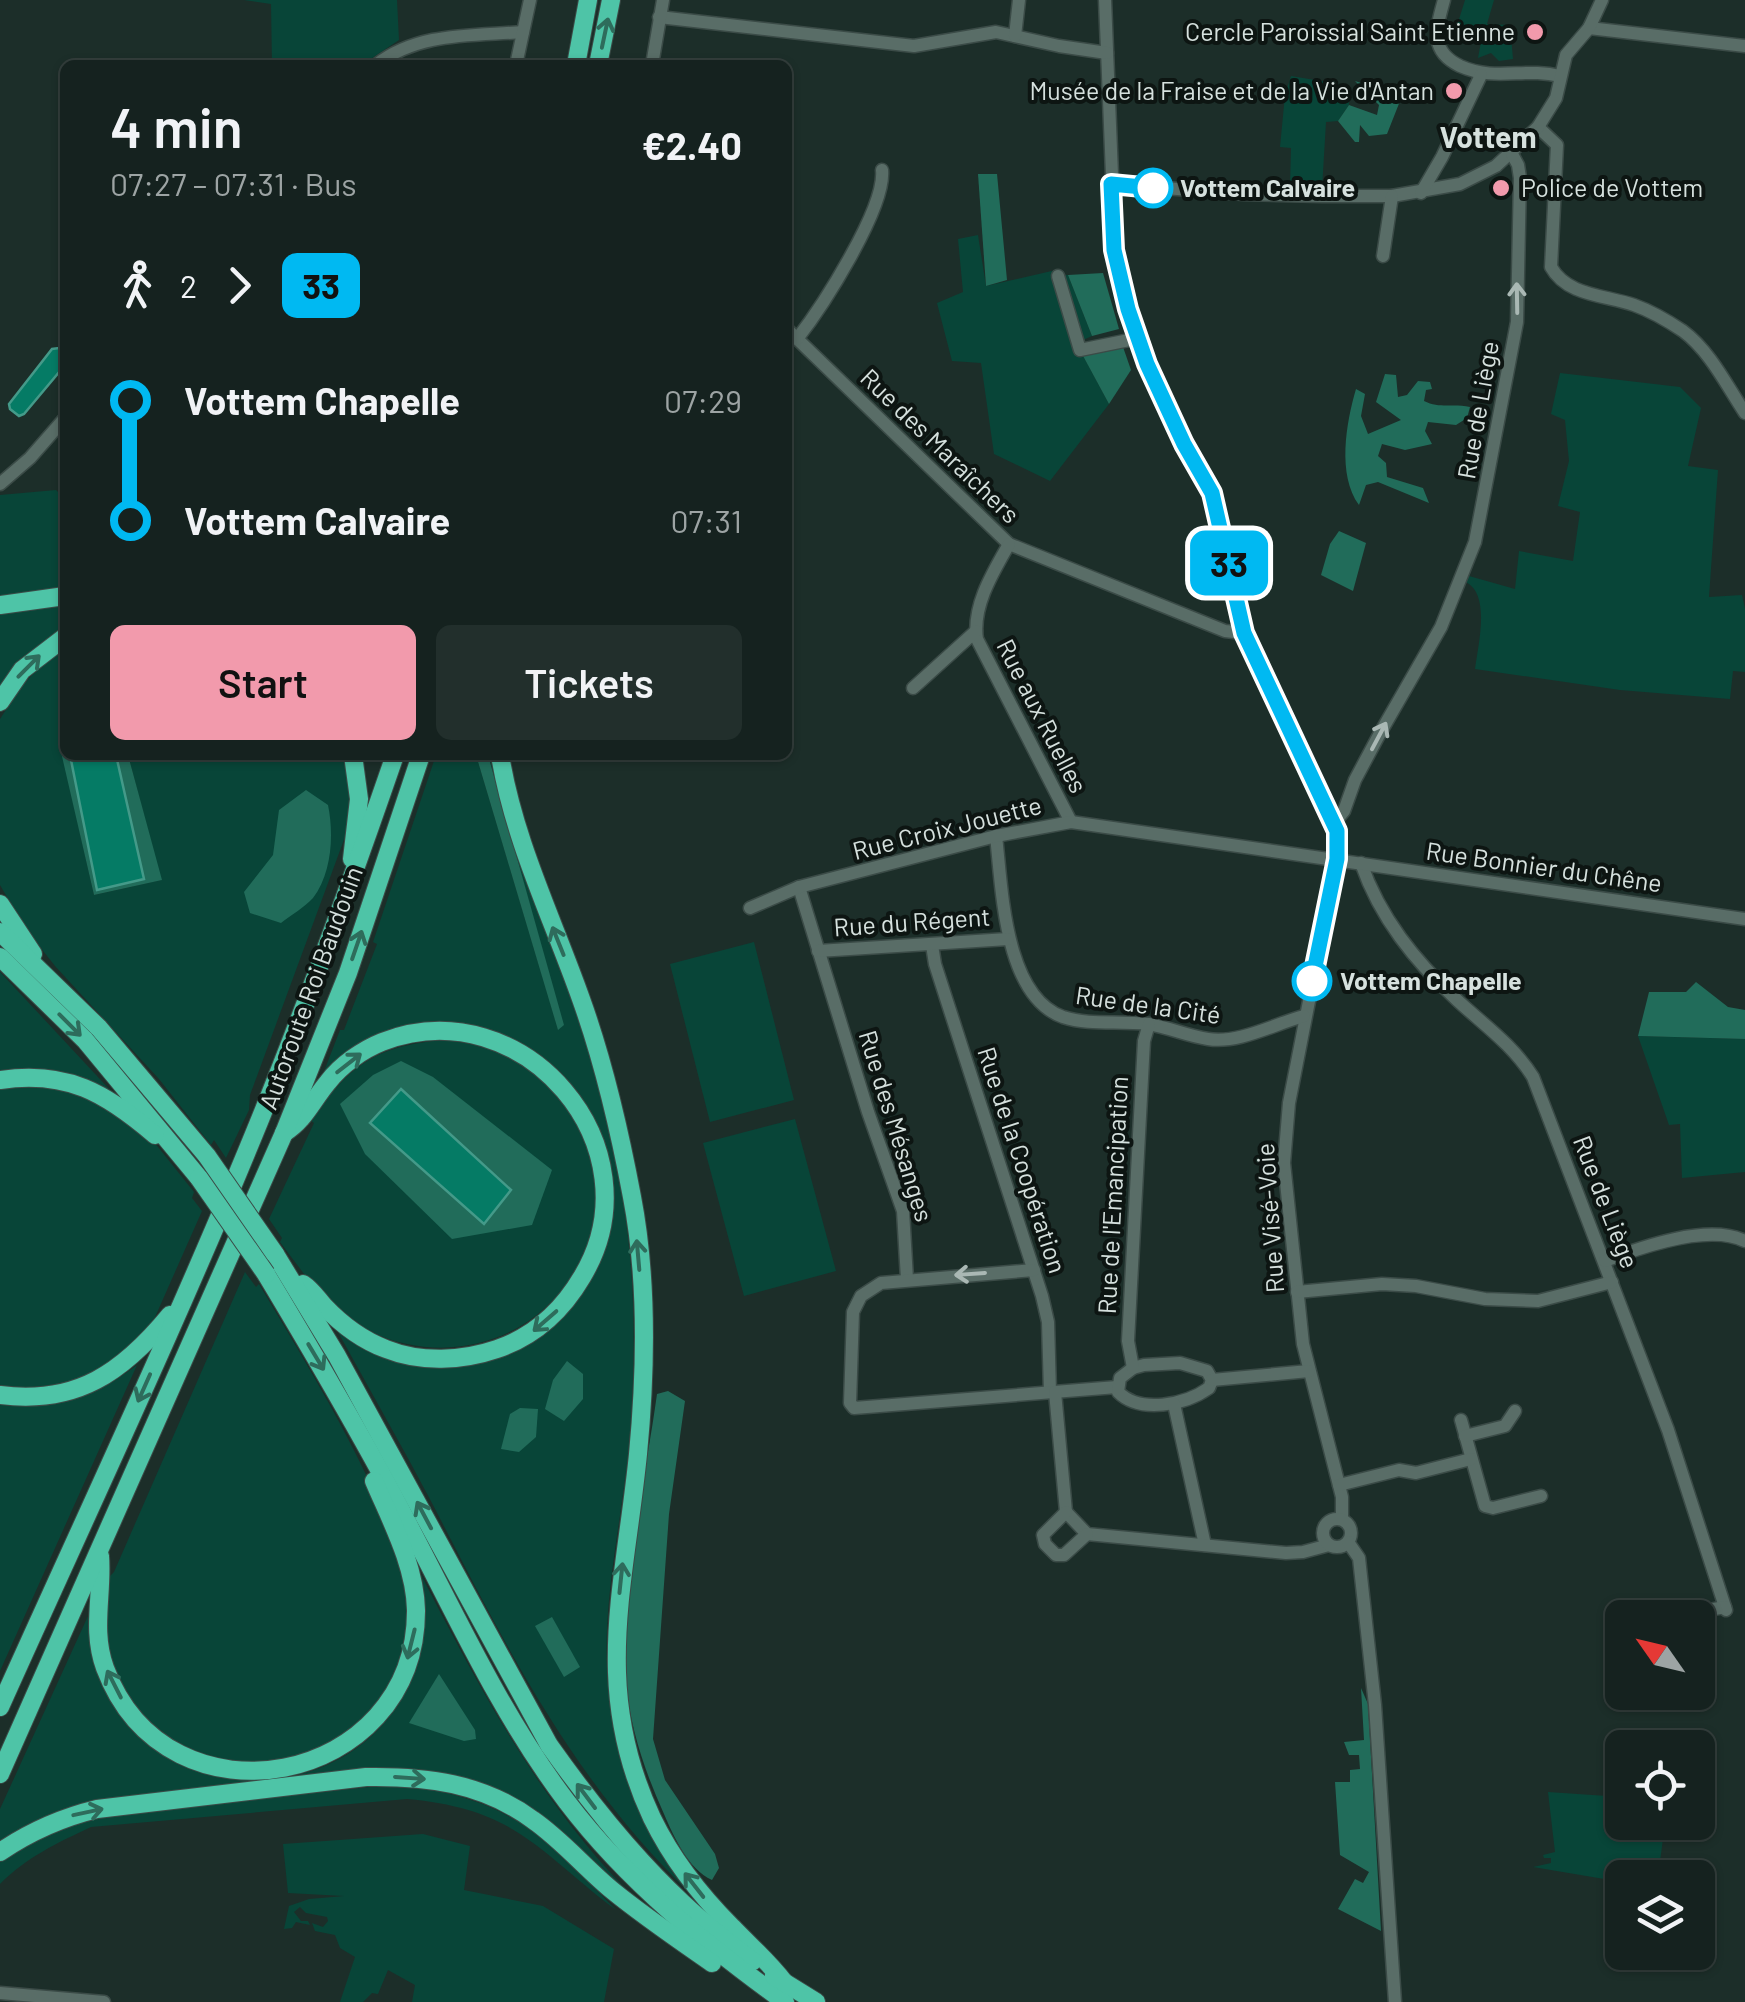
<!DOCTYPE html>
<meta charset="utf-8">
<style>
:root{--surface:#15221f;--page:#222f2c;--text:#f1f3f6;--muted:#9da4a4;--line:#343f3d;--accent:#f29aac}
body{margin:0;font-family:Barlow,sans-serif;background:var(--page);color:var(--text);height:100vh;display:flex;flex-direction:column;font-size:38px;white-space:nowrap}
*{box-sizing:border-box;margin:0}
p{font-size:32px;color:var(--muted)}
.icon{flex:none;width:55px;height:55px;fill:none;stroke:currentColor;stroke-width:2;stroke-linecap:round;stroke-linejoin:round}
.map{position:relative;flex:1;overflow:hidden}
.details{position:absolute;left:60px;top:60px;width:732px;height:700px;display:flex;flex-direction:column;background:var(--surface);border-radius:15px;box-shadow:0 2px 8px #0004,0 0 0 2px var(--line)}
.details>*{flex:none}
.badge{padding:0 20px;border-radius:15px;font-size:35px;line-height:65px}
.needle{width:65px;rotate:304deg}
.controls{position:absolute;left:1605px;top:1600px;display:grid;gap:20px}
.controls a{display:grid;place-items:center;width:110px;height:110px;border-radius:15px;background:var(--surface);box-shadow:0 2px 8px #0004,0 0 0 2px var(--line);font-size:50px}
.map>.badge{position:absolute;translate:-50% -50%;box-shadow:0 0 0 5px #fff}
.legs{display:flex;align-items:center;gap:15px;height:110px;padding:0 50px;font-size:32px}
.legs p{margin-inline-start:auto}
.head{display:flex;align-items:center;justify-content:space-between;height:170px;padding:0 50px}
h1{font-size:55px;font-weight:600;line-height:75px}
.primary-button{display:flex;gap:20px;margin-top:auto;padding:20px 50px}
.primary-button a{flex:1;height:115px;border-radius:15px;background:var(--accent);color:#111;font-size:40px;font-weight:600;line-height:115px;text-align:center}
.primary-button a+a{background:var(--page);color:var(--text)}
ul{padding:0 50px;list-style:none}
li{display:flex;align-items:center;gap:35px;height:120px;font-size:38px}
li i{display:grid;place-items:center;width:15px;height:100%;margin:0 12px;background:currentColor}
li i::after{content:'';width:25px;height:25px;margin:-12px;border:8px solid;border-radius:50%;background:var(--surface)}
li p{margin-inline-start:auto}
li:first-child i{background:linear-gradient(#0000 50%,currentColor 0)}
li:last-child i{background:linear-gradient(currentColor 50%,#0000 0)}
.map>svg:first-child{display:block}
.green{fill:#084538}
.forest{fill:#216c5a}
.water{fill:#057b65;stroke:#449a89;stroke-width:2.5}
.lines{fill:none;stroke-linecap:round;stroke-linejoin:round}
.minor-casing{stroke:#3b4b47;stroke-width:15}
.highway-casing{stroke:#3b4b47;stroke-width:20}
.minor{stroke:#596d67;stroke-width:12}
.highway{stroke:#4ec4a7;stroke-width:18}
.highway-bridge-casing{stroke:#3b4b47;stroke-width:20;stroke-linecap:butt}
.highway-bridge{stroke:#4ec4a7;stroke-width:18}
.oneway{stroke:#2e6c5c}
.oneway2{stroke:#aab8b4}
.line-1-casing{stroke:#fff;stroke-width:22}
.line-1{stroke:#00b9f2;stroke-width:15}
.poi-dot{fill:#f29aac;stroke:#0d1512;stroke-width:4}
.stop-1-dot{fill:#fff;stroke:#00b9f2;stroke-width:5}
.labels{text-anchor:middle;stroke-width:8;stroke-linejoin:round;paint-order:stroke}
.poi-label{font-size:25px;fill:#d6e1de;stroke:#0d1512;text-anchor:end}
.stop-label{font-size:25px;font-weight:bold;fill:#d6e1de;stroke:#0d1512;text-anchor:start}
.street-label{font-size:25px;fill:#d6e1de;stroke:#0d1512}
.quarter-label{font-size:30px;font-weight:bold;fill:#d6e1de;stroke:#0d1512}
</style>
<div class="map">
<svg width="1745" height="2002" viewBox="0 0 1745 2002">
<rect width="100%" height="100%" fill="#1c2e29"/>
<g class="green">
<path d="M244 0H397L399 40 362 65H272L271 4Z"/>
<path d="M1465 0H1494L1487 24 1510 25 1513 59 1499 61 1491 53 1478 58 1482 36 1456 29Z"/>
<path d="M1291 76 1339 84 1348 89 1349 105 1338 121 1326 122 1322 189 1290 187 1291 148 1280 147 1285 95Z"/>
<path d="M978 235 986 286 1056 270 1058 276 1068 275 1092 336 1083 340 1080 350 1109 404 1050 481 994 454 981 363 952 361 937 303 963 292 958 239Z"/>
<path d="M1560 373 1680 387 1701 408 1688 466 1718 470 1709 597 1742 595 1745 609V672L1733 671 1730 699 1620 690 1475 669C1478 645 1491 595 1466 582L1469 576 1515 589 1519 551 1573 561 1580 512 1558 506 1569 461 1565 420 1551 414Z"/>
<path d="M56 490 65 499V587L0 596V495Z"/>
<path d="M65 600V631L0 695V609Z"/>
<path d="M65 646V737L59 739 94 895 161 880 128 755H344L352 798 349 826 250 1095 249 1110 226 1158 214 1140 211 1145 159 1079 55 966 25 928 0 885V719L20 688 43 663Z"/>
<path d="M436 755H476L558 1029 563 1025 488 755H498C553 926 621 1100 632 1282 635 1339 634 1398 628 1455 618 1547 593 1641 616 1733 621 1752 633 1771 641 1788 659 1825 676 1861 694 1897 574 1783 508 1650 433 1505 401 1444 367 1385 334 1325 357 1334 418 1365 439 1366 474 1369 504 1356 532 1339 635 1276 641 1129 542 1058 523 1045 497 1030 473 1028 459 1027 441 1034 428 1037 405 1042 375 1043 353 1052 343 1056 332 1067 323 1074L340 1030H344L377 944 373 942Z"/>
<path d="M754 942 794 1100 710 1122 670 964Z"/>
<path d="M0 972 111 1091C70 1073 45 1068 0 1070Z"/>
<path d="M1638 1036 1745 1039V1172L1682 1178 1680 1124 1669 1125Z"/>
<path d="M444 1040C495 1045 536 1064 565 1107 577 1124 588 1140 593 1160 600 1187 597 1217 588 1243 556 1333 458 1372 371 1332 331 1313 306 1277 280 1242L282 1238 269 1219 314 1123 310 1120C351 1065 374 1046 444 1040Z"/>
<path d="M30 1082 96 1098 154 1142 194 1192 192 1198 202 1211 152 1324C113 1377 63 1390 0 1387V1085Z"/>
<path d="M795 1119 836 1271 744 1296 703 1143Z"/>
<path d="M245 1272 256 1287 259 1284C304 1360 415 1535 410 1620 410 1629 405 1640 403 1649 371 1775 207 1804 131 1700 119 1683 106 1660 104 1638 103 1619 107 1597 108 1578L114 1572Z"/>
<path d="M137 1365 0 1671V1405C57 1408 91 1399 137 1365Z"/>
<path d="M419 1571C481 1691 543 1810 641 1904L546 1823 441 1775 101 1802 0 1845V1809L88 1616C110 1833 398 1829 423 1632 425 1612 422 1592 419 1571Z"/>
<path d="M410 1786C515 1802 546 1837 616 1910 536 1849 516 1809 407 1799L91 1827C57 1843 27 1857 0 1884V1861L31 1839 94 1816 369 1787Z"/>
<path d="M1548 1792 1622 1797V1822L1665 1823 1658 1877 1622 1878V1882L1533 1867 1551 1863V1858H1544L1543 1855 1555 1852Z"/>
<path d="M423 1834 470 1846 464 1890 543 1906 614 1949 604 2002H412L415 1985 388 1970 378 1994 372 1993 363 2002H340L355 1957 340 1948 335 1935 315 1931 312 1923 323 1927 328 1921 327 1917 306 1913 300 1907 294 1912 301 1921H308L310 1925 296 1922 292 1928 284 1929 289 1906 309 1899 344 1896 288 1893 283 1844Z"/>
</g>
<g class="forest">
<path d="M1355 81 1402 96 1387 134 1369 136 1360 125 1359 142H1355L1338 121 1349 105 1377 115 1379 105Z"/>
<path d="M978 174H997L1007 280 986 286Z"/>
<path d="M1103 273 1119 329 1092 336 1068 275Z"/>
<path d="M1123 347 1131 370 1109 404 1082 354Z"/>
<path d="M1385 374 1396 375 1398 397 1407 395 1418 381 1430 382 1432 389 1426 390 1424 401C1440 409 1453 403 1470 407L1467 418 1456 425 1428 422 1425 431 1432 444 1405 450 1382 444 1378 456 1386 463 1387 477 1423 488 1429 503 1378 482 1366 485 1359 505C1337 475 1346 423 1356 389L1365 394 1361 416 1368 434 1401 420 1376 402Z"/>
<path d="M1339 531 1366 543 1353 591 1321 575 1330 544Z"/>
<path d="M65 737V755H128L162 880 94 895 58 739Z"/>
<path d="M476 755H488L564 1025 558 1030Z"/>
<path d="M306 790 328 805C334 834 332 873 313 898 305 907 291 915 281 923L250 913 244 892 273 855 279 810Z"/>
<path d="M1696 982 1728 1007 1745 1010V1039L1638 1036 1649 992H1686Z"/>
<path d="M401 1061 433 1077 552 1170 532 1225 452 1239 365 1154 340 1104 373 1075Z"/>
<path d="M567 1361 583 1374V1399L564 1421 545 1409 553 1380Z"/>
<path d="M668 1391 685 1401 669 1514 653 1739 665 1780 715 1854 719 1868 712 1880C688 1869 674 1837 664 1814 645 1772 630 1728 626 1682 618 1596 645 1482 657 1394Z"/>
<path d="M520 1408 538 1409 536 1437 519 1452 501 1449 510 1414Z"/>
<path d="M552 1617 580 1667 564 1677 535 1626Z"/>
<path d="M439 1674 475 1730 476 1739 464 1741 409 1723Z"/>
<path d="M1361 1688 1368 1704 1381 1931 1338 1909 1355 1879 1363 1883 1369 1872 1340 1855 1335 1782H1350V1770L1360 1769 1359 1755H1349L1344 1742 1364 1740Z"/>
</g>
<g class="water">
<path d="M59 348 65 352V365L24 414 19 416 10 409 9 404 52 349Z"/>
<path d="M70 755H116L144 879 97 890Z"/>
<path d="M401 1089 511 1190 484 1224 370 1123Z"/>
</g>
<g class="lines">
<defs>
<g id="minor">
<path d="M1105 0 1115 250 1128 309 1161 395 1212 493 1243 633 1337 831V859L1289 1103 1284 1163 1303 1344 1342 1497V1519"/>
<path d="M1444 0C1436 29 1429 51 1460 66 1496 82 1525 67 1560 76"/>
<path d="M659 17 914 46 996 32 1059 46 1107 53"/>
<path d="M1589 28 1745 46"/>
<path d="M1015 36 1019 0"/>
<path d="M376 65C418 32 472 36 523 32"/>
<path d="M516 65 530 0"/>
<path d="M652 65 663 0"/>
<path d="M1538 127 1557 145 1551 267C1567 296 1605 295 1634 305 1651 311 1668 321 1683 331 1710 351 1727 386 1745 413"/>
<path d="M1111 184 1244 194 1322 196H1392L1460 184 1496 166 1538 127 1556 98 1566 55 1589 28 1602 0"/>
<path d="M1421 193 1442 157 1481 75"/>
<path d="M1383 256 1392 196"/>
<path d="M1058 276 1080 350 1139 338"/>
<path d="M788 330 1009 544 1225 631 1243 633"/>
<path d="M797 339C822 307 886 208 882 170"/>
<path d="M0 484 30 458 65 418"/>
<path d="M1009 544C993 572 972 606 977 639L1071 822"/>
<path d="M913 688 976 631"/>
<path d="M1335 822 1344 811 1355 780 1379 735 1441 627 1475 542 1517 322 1520 178 1518 165 1512 154"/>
<path d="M996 836C1002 888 1004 996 1063 1017 1091 1026 1119 1020 1148 1024 1168 1027 1187 1036 1208 1039 1239 1044 1274 1024 1304 1016"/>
<path d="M1361 863C1380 918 1415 961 1457 1000 1484 1025 1513 1045 1533 1077L1668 1430 1726 1610"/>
<path d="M799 887 868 1112 903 1211 907 1279"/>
<path d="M750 908 799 887 996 836 1071 822 1745 919"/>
<path d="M932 945 935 964 1042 1296 1048 1322 1050 1392"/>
<path d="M818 951 1008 939"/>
<path d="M1605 1261C1641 1247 1708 1223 1745 1241"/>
<path d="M1034 1270 881 1283 861 1296 853 1312 850 1403 854 1408 867 1407 1117 1387"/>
<path d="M1297 1292 1382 1284 1416 1286 1485 1299 1538 1301 1612 1282"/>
<path d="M1180 1363 1207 1371 1212 1380 1209 1388C1185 1405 1140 1414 1118 1392L1120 1378 1133 1368 1144 1365Z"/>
<path d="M1133 1368 1128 1341 1144 1041 1149 1024"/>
<path d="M1212 1380 1309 1371"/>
<path d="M1055 1392 1066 1512"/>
<path d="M1174 1404 1205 1545"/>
<path d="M1461 1420 1485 1506 1493 1508 1541 1496"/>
<path d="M1465 1436 1505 1426 1515 1411"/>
<path d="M1339 1485 1399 1470 1416 1473 1471 1459"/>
<path d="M1066 1512 1087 1534 1286 1553 1303 1552 1329 1545"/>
<path d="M1066 1512 1043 1535 1045 1544 1056 1555H1064L1087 1534"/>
<circle cx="1337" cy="1533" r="14"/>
<path d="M1348 1542 1359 1558 1375 1705 1395 2002"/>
<path d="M1691 1618 1698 1612 1725 1607"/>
<path d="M0 1993 104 2002"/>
</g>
<g id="highway">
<path d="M576 65 588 0"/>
<path d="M598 65 611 0"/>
<path d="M0 605 65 596"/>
<path d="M0 702 22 670 65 637"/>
<path d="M500 755C514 841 552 917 581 999 603 1060 620 1133 632 1197 648 1280 646 1370 638 1454 625 1586 591 1688 652 1818 672 1859 700 1895 732 1927 750 1946 768 1961 784 1982"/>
<path d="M352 859 359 799 353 755"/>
<path d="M0 904 33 954"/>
<path d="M0 932 99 1028 207 1156"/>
<path d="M0 957 85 1040 199 1178"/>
<path d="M0 1080C67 1070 106 1093 155 1135"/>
<path d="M284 1133C305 1120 312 1101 328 1082 341 1065 362 1050 382 1042 523 987 660 1148 582 1277 562 1311 535 1336 497 1349 462 1361 421 1363 386 1349 362 1340 341 1324 324 1306 317 1298 312 1290 303 1284"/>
<path d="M275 1254 337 1356 549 1745C607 1827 670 1902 753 1961"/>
<path d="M266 1274C314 1354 362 1435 405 1518 456 1615 501 1715 567 1802 628 1882 705 1944 785 2002"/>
<path d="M0 1395C77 1405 123 1372 170 1315"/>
<path d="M100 1556C103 1594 91 1630 105 1668 168 1836 417 1785 416 1610 415 1565 391 1521 374 1481"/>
<path d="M0 1707C88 1511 180 1316 261 1117 309 998 353 877 395 755"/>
<path d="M0 1774 284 1133 348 973 421 755"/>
<path d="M0 1852C31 1831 60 1818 97 1809L366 1777C426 1776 483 1783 533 1820 562 1840 586 1869 613 1891 645 1917 679 1940 712 1963"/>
<path d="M774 1976 816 2002"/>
</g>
</defs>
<use href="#minor" class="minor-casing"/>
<use href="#highway" class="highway-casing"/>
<use href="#minor" class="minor"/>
<use href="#highway" class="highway"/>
<defs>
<g id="highway-bridge">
<path d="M207 1156 275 1254"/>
<path d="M199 1178 266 1274"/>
</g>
</defs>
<use href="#highway-bridge" class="highway-bridge-casing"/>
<use href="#highway-bridge" class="highway-bridge"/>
</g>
<defs><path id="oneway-shaft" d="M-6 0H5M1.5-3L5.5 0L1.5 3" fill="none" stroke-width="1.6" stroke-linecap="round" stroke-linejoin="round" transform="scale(2.5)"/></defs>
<g class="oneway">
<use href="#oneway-shaft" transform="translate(605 33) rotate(-78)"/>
<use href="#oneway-shaft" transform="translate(29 666) rotate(-45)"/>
<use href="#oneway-shaft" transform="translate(558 941) rotate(-112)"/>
<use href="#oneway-shaft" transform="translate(357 945) rotate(-71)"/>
<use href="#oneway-shaft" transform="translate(70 1025) rotate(45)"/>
<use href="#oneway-shaft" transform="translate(349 1063) rotate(-38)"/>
<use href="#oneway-shaft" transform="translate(638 1255) rotate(-95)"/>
<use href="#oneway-shaft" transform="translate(545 1321) rotate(139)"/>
<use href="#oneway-shaft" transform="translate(316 1357) rotate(59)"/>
<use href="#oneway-shaft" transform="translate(144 1388) rotate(114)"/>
<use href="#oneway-shaft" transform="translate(424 1515) rotate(-118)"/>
<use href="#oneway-shaft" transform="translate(621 1578) rotate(-84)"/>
<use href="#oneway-shaft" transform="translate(411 1644) rotate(104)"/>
<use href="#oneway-shaft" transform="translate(114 1684) rotate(-117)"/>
<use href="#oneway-shaft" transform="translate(410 1778) rotate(4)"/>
<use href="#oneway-shaft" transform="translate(586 1796) rotate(-127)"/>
<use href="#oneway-shaft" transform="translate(88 1812) rotate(-12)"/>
<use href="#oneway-shaft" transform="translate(694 1885) rotate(-128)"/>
</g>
<g class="oneway2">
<use href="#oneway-shaft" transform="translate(1517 298) rotate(-91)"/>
<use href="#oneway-shaft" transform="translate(1379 736) rotate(-62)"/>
<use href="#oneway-shaft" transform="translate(970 1274) rotate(176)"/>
</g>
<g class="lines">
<defs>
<path id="line-1" d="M1153 188 1111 184 1114 250 1128 309 1147 364 1184 444 1212 493 1244 633 1337 831V859L1312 981"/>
</defs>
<use href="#line-1" class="line-1-casing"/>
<use href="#line-1" class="line-1"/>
</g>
<g class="poi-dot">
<circle cx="1535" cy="32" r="10"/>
<circle cx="1454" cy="91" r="10"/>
<circle cx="1501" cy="188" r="10"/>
</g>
<g class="stop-1-dot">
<circle cx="1153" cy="188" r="18"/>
<circle cx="1312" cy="981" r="18"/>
</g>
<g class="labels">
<g class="poi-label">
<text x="1515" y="41">Cercle Paroissial Saint Etienne</text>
<text x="1434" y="100">Musée de la Fraise et de la Vie d'Antan</text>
<text x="1521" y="197" text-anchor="start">Police de Vottem</text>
</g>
<g class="stop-label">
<text x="1180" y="197">Vottem Calvaire</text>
<text x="1340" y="990">Vottem Chapelle</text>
</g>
<g class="street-label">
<text transform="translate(1478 410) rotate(-80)" y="9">Rue de Liège</text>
<text transform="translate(940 446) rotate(44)" y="9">Rue des Maraîchers</text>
<text transform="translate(1042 716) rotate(63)" y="9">Rue aux Ruelles</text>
<text transform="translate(947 828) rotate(-14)" y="9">Rue Croix Jouette</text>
<text transform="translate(1544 867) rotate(8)" y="9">Rue Bonnier du Chêne</text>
<text transform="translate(912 922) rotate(-4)" y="9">Rue du Régent</text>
<text transform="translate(311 988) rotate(-70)" y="9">Autoroute Roi Baudouin</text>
<text transform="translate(1148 1005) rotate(8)" y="9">Rue de la Cité</text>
<text transform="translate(896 1126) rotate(73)" y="9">Rue des Mésanges</text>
<text transform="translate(1022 1160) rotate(72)" y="9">Rue de la Coopération</text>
<text transform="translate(1113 1195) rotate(-87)" y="9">Rue de l'Emancipation</text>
<text transform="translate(1606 1202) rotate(69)" y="9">Rue de Liège</text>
<text transform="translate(1270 1218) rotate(-94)" y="9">Rue Visé-Voie</text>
</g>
<g class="quarter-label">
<text x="1488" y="148">Vottem</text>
</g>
</g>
</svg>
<div class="controls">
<a><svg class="needle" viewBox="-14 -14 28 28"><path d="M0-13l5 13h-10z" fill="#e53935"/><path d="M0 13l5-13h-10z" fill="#9da4a4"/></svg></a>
<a><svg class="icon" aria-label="locate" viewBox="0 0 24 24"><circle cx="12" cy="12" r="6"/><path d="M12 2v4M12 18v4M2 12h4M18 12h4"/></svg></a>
<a><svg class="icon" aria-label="layers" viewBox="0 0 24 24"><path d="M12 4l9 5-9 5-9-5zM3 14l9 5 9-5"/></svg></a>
</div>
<b class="badge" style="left:1229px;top:563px;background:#00b9f2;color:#111">33</b>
<section class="details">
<div class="head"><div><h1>4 min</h1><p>07:27 – 07:31 · Bus</p></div><b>€2.40</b></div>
<div class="legs"><svg class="icon" aria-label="walk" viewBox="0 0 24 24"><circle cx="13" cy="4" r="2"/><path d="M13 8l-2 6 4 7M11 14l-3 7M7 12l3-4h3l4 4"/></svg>2<svg class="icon" aria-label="forward" viewBox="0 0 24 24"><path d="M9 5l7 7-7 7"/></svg><b class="badge" style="background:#00b9f2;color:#111">33</b></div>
<ul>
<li><i style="color:#00b9f2"></i><b>Vottem Chapelle</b><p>07:29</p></li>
<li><i style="color:#00b9f2"></i><b>Vottem Calvaire</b><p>07:31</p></li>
</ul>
<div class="primary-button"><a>Start</a><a>Tickets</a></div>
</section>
</div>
